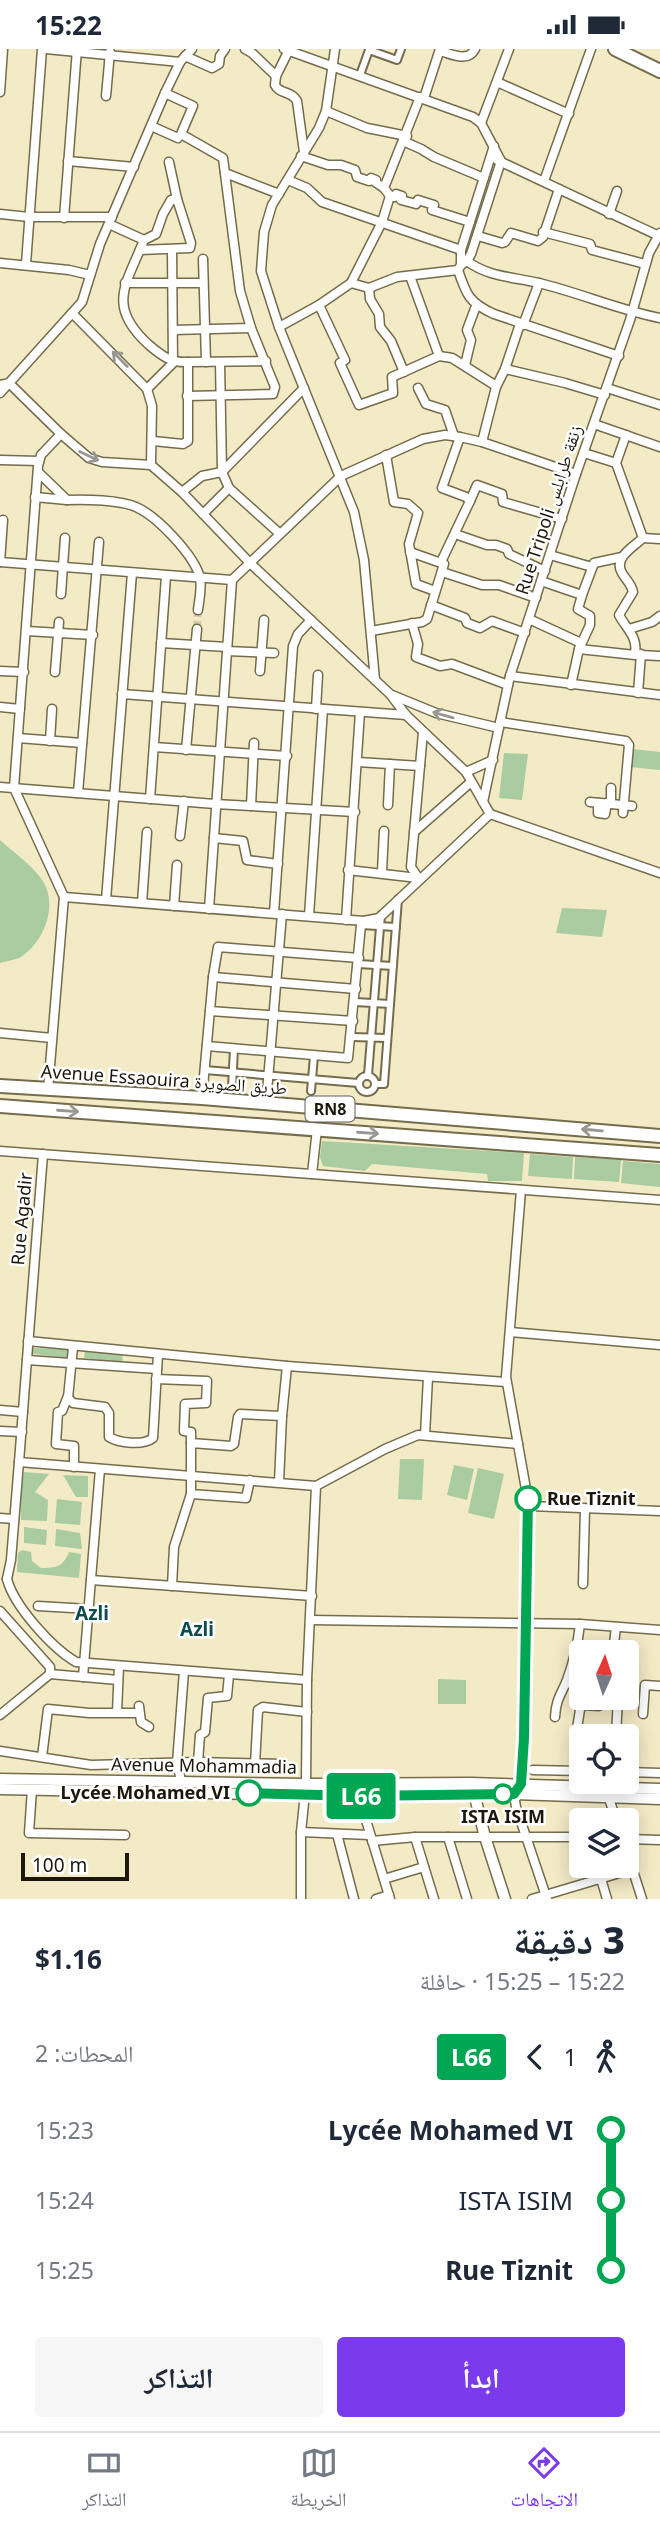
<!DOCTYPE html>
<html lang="ar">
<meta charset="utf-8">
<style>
:root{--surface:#fff;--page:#f6f6f7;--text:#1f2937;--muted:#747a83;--line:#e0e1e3;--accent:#7c3aed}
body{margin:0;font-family:"Noto Sans","Noto Naskh Arabic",sans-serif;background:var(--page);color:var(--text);direction:rtl;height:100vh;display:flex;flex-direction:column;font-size:26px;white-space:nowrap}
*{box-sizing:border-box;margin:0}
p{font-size:23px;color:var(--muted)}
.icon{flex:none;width:38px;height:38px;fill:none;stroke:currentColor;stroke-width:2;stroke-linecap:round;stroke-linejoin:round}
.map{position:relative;height:1850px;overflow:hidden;direction:ltr}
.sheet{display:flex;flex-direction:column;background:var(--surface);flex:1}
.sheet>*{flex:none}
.badge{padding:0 14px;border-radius:5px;font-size:24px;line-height:46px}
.needle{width:46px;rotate:3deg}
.fabs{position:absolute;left:569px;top:1591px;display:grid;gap:14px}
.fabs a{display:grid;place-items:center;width:70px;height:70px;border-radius:7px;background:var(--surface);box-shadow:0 4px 18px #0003;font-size:35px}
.scale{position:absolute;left:21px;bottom:18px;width:108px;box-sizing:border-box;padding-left:7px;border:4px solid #1b180b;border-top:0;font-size:19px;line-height:24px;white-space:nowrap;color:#1b180b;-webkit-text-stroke:5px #fff;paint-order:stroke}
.map>.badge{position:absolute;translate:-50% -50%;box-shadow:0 0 0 4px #fff}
.legs{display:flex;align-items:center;gap:10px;height:77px;padding:0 35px;font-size:23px}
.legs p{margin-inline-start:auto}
.summary{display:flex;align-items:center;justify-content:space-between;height:119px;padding:0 35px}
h1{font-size:38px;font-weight:800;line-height:52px}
.button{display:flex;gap:14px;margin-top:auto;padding:14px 35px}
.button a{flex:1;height:80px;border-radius:7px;background:var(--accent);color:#fff;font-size:28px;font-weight:800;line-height:80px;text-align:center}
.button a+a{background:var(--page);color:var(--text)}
ul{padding:0 35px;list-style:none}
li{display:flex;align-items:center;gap:24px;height:70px;font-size:26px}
li i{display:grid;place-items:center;width:10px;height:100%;margin:0 9px;background:currentColor}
li i::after{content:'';width:18px;height:18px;margin:-9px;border:5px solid;border-radius:50%;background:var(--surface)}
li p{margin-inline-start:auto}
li:first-child i{background:linear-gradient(#0000 50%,currentColor 0)}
li:last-child i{background:linear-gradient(currentColor 50%,#0000 0)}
.status{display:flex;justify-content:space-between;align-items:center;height:49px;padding:0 35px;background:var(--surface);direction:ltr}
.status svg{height:19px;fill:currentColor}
.tab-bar{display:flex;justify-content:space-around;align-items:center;height:98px;border-top:2px solid var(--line);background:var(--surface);font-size:19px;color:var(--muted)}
.tab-bar a{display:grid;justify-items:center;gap:4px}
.tab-bar .on{color:var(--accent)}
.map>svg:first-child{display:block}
.green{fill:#aacca1}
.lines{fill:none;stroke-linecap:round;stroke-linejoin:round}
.minor-tunnel{stroke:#d3caaa;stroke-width:8;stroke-dasharray:8 4;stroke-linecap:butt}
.pedestrian-casing{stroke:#746c4c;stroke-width:10}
.minor-casing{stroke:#746c4c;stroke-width:11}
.tertiary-casing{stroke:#746c4c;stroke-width:13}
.secondary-casing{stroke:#746c4c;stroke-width:16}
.primary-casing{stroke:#746c4c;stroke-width:16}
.pedestrian{stroke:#fff;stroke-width:6}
.minor{stroke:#fff;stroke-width:8}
.tertiary{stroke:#fff;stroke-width:10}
.secondary{stroke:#fff;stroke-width:12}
.primary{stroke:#fff;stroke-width:12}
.oneway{stroke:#989791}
.line-1-casing{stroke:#fff;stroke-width:16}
.line-1{stroke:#00a651;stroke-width:10}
.stop-1-dot{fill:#fff;stroke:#00a651;stroke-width:3.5}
.labels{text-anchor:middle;stroke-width:5;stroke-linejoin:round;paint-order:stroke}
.shield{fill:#fff;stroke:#5f5d54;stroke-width:2}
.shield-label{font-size:16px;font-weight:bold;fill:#1b180b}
.street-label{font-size:18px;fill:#1b180b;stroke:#fff}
.stop-label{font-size:18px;font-weight:bold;fill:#1b180b;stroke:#fff;text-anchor:start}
.neighbourhood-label{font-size:19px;font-weight:bold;fill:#0c4c4b;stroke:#fff}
</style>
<div class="status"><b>15:22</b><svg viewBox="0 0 49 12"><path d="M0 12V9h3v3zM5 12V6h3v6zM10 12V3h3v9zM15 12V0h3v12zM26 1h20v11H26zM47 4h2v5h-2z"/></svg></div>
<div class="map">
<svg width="660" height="1850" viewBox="0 0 660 1850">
<rect width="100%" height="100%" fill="#f3eac6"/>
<g class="green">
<path d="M632 700 660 703V721L630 718Z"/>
<path d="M504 704 528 705 522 751 499 749Z"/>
<path d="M0 791C13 803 29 814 40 828 60 853 45 892 21 908 15 911 6 912 0 914Z"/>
<path d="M562 859 607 861 602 888 556 884Z"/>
<path d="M322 1092 524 1104 522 1132H488L487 1125 372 1115 365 1122 323 1117 320 1108Z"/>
<path d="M530 1105 573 1108 572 1130 528 1127Z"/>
<path d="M575 1108 621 1111 619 1133 574 1130Z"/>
<path d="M623 1112 660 1115V1138L621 1134Z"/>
<path d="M31 1299 69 1300V1309L33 1305Z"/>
<path d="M85 1302 122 1306 123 1314 84 1309Z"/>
<path d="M400 1410H424L422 1451 398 1450Z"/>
<path d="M454 1416 474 1420 467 1451 447 1446Z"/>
<path d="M478 1419 504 1425 494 1470 468 1464Z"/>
<path d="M24 1423 49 1425 35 1443 48 1451 47 1472 21 1471V1441Z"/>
<path d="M63 1426 88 1427V1448H76Z"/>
<path d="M57 1450 82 1453 80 1476 55 1474Z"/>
<path d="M24 1478 47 1481 46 1496 24 1494Z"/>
<path d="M56 1480 80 1484 82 1500 55 1497Z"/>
<path d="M22 1501 31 1503 32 1512 41 1519C56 1519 63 1518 69 1503L81 1505 79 1529 17 1523 18 1504Z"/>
<path d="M438 1630 466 1631V1655H438Z"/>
</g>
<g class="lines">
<path class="minor-tunnel" d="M197 580 198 561"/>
<defs>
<g id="pedestrian">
<path d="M360 26 369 1 397 11 401 0"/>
<path d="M361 876 396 878"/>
<path d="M358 915 393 917"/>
<path d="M355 953 390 955"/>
<path d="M352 988 387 989"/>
<path d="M205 1021 358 1034"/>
<path d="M368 1026 381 866"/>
<circle cx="367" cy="1035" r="8"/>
<path d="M376 1035H384L398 850"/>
<path d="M232 1038 234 1000"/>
<path d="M311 1042 314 1007"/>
</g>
<g id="minor">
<path d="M46 0 180 13"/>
<path d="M245 0 252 4 276 27"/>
<path d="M284 0 473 68 481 74 501 112 471 205 467 212 461 216"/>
<path d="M335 0 326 62 319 79 272 156 264 183 261 222 279 278 354 463 364 511 375 631"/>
<path d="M440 2C452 5 468 14 475 0"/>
<path d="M288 3 276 27 275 36C279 45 292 42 297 52L304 103"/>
<path d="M185 7 212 19 219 15 220 7 225 0"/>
<path d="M497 33 569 65"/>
<path d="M0 43 3 0"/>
<path d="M165 44 193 57 181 85 223 109 240 242 251 279 275 338 273 345 187 347"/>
<path d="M106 47 110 3"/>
<path d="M424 49 440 0"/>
<path d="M326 62 367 79 407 87"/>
<path d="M481 74 509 0"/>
<path d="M151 77 178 89"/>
<path d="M403 92 421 100 434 108 484 129"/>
<path d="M494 97 461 201V216L458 221C466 245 469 254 494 265L619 307"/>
<path d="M301 107 328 116H341L355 121 357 128 369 132 371 129 376 131 375 133 384 139"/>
<path d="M497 111 659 187"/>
<path d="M68 112 134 118"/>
<path d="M169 113 177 150"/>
<path d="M225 124 279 145"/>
<path d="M288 131 307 139 322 153 461 201"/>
<path d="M544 132 591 0"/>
<path d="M390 147 395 148 396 145 402 147 401 151 416 155 418 151 434 156 432 161 470 173"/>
<path d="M0 165 29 168H112"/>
<path d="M609 165 617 142"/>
<path d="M64 169 77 0"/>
<path d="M109 175 144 191C126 236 106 257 149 296 162 307 171 314 188 313V392L183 395 153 392"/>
<path d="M543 183 590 195 592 201 645 215"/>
<path d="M478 187 502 194 505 193 511 184 538 192 543 188 559 140"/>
<path d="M140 201 190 199 191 194 177 150 171 151 163 165 156 185 144 191"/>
<path d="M203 210 206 313"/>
<path d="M467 212C488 228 514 228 539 234 580 244 619 261 660 269"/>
<path d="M0 214 69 221 90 226"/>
<path d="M26 215 42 0"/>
<path d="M410 227 439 307"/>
<path d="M125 234H203"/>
<path d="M351 234 382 173 390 147 384 139 420 48"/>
<path d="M369 239 370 250 379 265 380 278 391 292 404 323"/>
<path d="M319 256 345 311 340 314 359 356 393 344 392 328 439 307 452 309 493 335 496 338 482 393"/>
<path d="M72 264 147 340 152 357 151 416"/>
<path d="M523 276 539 234"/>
<path d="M279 278 319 256 351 234 369 239 397 228 458 221"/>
<path d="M173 281 251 279"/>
<path d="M188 313 266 312"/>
<path d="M220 313 222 423 229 439 279 484"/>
<path d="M465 316 471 291 467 281 476 257"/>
<path d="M505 320 565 334 605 346"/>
<path d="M0 336 9 334 61 385 89 409 102 413 151 416 182 443 250 514 390 645 406 666 466 723 490 765"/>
<path d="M496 338 505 320 520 275"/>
<path d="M418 339 426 355 445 361 454 387"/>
<path d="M607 339 660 356"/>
<path d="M147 340 173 314 172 201"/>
<path d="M0 344 82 253 100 195 165 44 180 13 192 0"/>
<path d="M594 375 660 398"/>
<path d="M626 386 616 414 643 489 660 490"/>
<path d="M584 404 616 414"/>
<path d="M386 406 394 453 408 455 418 464 409 495 416 535 435 542"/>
<path d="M0 411 39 412"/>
<path d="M38 423 67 451C84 450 121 451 136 458 157 467 195 507 200 529 202 539 199 552 198 561"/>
<path d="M182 443 202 427 222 423 304 339"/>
<path d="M35 448 67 451"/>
<path d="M470 452 477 436 502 445 503 453 562 470"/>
<path d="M203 465 229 439"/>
<path d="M455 485 487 496H496L507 500 509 505 545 522"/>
<path d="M550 506 592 518"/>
<path d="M0 513 232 531 341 427 423 390 445 386 460 388 482 393 576 425"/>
<path d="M0 513 3 471"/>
<path d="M441 513 470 452 466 448 442 439 460 388"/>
<path d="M442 523 482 536H499L536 549"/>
<path d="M541 532 582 546 578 560 590 567V576L579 600 571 636"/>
<path d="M61 545 65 489"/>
<path d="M582 546 594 514 622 508"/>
<path d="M431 556 465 569 467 574 480 579 492 572 525 584"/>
<path d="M529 570 581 594"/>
<path d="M412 574 418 595 416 608 440 617 452 615 508 636"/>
<path d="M629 580 652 573 660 567"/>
<path d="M27 582 93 586"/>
<path d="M371 582 422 573 427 570 444 515 410 503"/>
<path d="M161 594 227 598"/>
<path d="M579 600 635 606C638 587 627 581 619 566L633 543C631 534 626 531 622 524 613 509 633 498 643 489"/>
<path d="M227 602 274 604"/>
<path d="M639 606 660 607"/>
<path d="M0 622 24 623"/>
<path d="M260 622 264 571"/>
<path d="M55 623 59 573"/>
<path d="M510 627 660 646"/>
<path d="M638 644 641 605"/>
<path d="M122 645 406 666"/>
<path d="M392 646 436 664 499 679"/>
<path d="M0 658 20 660"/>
<path d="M316 660 318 626"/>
<path d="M500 673 626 692 629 696 623 764"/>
<path d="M18 689 82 694"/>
<path d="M50 692 52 660"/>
<path d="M154 698 287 707"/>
<path d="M186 701 197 580"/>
<path d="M358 713 420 717"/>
<path d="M466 723 493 711"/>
<path d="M0 738 215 755 355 763"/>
<path d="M78 744 99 493"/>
<path d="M150 750 166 527"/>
<path d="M483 753 510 627 576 425 630 271 649 204 660 184"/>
<path d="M590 753 632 757"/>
<path d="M598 754V764L605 765 607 754"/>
<path d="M611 755V739"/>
<path d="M388 756 390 715"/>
<path d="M251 757 254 694"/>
<path d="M490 765 660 824"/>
<path d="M414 783 471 733"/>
<path d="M180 787 184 752"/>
<path d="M214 789 243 792 247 811 278 815"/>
<path d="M348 821 418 829"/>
<path d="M382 823 384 782"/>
<path d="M417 827 411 818 423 683"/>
<path d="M64 848 364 872 379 869 490 765"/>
<path d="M106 851 132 524"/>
<path d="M142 854 147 783"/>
<path d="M174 857 177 816"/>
<path d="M209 860 232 531"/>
<path d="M274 864 293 597 298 585 311 571"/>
<path d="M309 867 323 660"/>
<path d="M346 871 360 663"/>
<path d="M213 928 356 940"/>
<path d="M210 962 353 972"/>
<path d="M0 984 52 989"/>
<path d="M207 997 348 1009 361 876 364 872"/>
<path d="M48 1041 64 848 14 739 38 417 41 406 61 385"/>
<path d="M202 1049 213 928 218 898 359 909"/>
<path d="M266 1055 282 865"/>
<path d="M0 1102 660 1151"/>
<path d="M312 1125 317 1080"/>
<path d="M521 1141 506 1328 529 1457 521 1735 514 1745 516 1758 547 1850"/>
<path d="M510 1283 660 1296"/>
<path d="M28 1292 287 1317 506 1333"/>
<path d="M73 1298 68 1349 73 1354 105 1358 109 1364V1388C119 1394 143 1397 153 1389L158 1305"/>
<path d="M27 1311 157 1320"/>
<path d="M156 1330 207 1332 206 1354 185 1355 184 1382 191 1383V1394"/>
<path d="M68 1347 62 1362 58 1363 56 1395 74 1397V1418"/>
<path d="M0 1361 23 1363"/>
<path d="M0 1382 22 1383"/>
<path d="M425 1386 428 1328"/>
<path d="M19 1413 316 1437"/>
<path d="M250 1431 246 1449 191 1445V1394L231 1397 234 1395 238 1368 240 1365 282 1367"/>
<path d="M279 1433 282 1367 287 1317"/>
<path d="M529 1457 660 1462"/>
<path d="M0 1469 14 1470"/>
<path d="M7 1530 11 1511 19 1413 43 1105"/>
<path d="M7 1530C14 1557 52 1599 76 1613L307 1631"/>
<path d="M91 1531 312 1547"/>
<path d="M583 1535 585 1460"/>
<path d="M172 1537 174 1498 191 1445"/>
<path d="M38 1557 89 1560"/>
<path d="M0 1562 50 1618V1625L118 1631"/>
<path d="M311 1571 580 1575 660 1581"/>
<path d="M613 1603 616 1578"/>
<path d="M83 1628 100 1420"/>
<path d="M567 1633 581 1641"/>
<path d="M582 1656 599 1657"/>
<path d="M139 1657 141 1673 149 1678"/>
<path d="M117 1663 119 1617"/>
<path d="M643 1665 645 1636 660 1637"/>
<path d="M0 1666 50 1625"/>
<path d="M555 1668C556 1650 561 1646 567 1631 574 1612 578 1594 580 1575"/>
<path d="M576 1686 582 1648"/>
<path d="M616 1687 618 1648"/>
<path d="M0 1702 91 1716 198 1713 281 1715"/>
<path d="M42 1708 48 1660 89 1664H139"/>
<path d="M198 1713 200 1686 205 1683 208 1649 227 1647 229 1626"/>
<path d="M255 1715 258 1661 263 1658 307 1663"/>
<path d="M533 1721 581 1722"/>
<path d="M626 1723 660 1724"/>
<path d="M355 1735 390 1850"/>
<path d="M182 1736 177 1714 184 1622"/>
<path d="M32 1740 29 1784 125 1786"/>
<path d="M608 1746 616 1771"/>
<path d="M301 1783 369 1786"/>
<path d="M337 1785 354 1850"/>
<path d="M415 1788 434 1850"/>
<path d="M448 1788 467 1850"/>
<path d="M626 1790 660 1791"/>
<path d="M372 1792 415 1788H581"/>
<path d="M626 1800 642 1850"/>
<path d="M597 1816 607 1850"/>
<path d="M384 1830 424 1818"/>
<path d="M301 1850V1783L306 1735 307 1631 316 1437 385 1400 418 1386 518 1395"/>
<path d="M376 1850 389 1846"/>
<path d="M532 1850 633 1820"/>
</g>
<g id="tertiary">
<path d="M0 1730 306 1735 472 1734 660 1740"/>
<path d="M0 1740 358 1747 514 1745 660 1750"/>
<path d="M473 1740 485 1788 505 1850"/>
</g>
<path id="secondary" d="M615 0 660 22"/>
<g id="primary">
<path d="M0 1037 202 1049 660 1087"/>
<path d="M0 1057 660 1106"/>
</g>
</defs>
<use href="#pedestrian" class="pedestrian-casing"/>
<use href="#minor" class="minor-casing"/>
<use href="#tertiary" class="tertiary-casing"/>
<use href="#secondary" class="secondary-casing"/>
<use href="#primary" class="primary-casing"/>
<use href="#pedestrian" class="pedestrian"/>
<use href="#minor" class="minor"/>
<use href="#tertiary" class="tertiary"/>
<use href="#secondary" class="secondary"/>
<use href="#primary" class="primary"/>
</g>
<defs><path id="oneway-shaft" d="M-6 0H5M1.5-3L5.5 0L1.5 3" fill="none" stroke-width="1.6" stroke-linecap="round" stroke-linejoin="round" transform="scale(1.75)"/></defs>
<g class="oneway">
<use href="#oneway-shaft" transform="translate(120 310) rotate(-135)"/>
<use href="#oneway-shaft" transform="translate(89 407) rotate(26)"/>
<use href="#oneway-shaft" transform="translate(443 666) rotate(-164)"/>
<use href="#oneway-shaft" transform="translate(68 1062) rotate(4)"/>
<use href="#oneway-shaft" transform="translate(592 1081) rotate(-175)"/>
<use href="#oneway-shaft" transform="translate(368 1084) rotate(4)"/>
</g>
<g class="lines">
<defs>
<path id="line-1" d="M249 1744 358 1747 514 1745 521 1735 524 1689 528 1450"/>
</defs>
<use href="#line-1" class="line-1-casing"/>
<use href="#line-1" class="line-1"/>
</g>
<g class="stop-1-dot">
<circle cx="528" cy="1450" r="12"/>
<circle cx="249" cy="1744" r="12"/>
<circle cx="503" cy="1745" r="9"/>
</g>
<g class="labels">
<rect class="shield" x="305.5" y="1047.5" width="49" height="25" rx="5"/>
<g class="shield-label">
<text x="330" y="1066">RN8</text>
</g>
<g class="street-label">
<text transform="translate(549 461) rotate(-72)" y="6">Rue Tripoli زنقة طرابلس</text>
<text transform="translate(164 1031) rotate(4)" y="6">Avenue Essaouira طريق الصويرة</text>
<text transform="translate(22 1170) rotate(-85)" y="6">Rue Agadir</text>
<text transform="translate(204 1717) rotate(1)" y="6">Avenue Mohammadia</text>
</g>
<g class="stop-label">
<text x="547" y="1456">Rue Tiznit</text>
<text x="230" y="1750" text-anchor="end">Lycée Mohamed VI</text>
<text x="503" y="1774" text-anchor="middle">ISTA ISIM</text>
</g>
<g class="neighbourhood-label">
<text x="92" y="1571">Azli</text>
<text x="197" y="1587">Azli</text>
</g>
</g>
</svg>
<div class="fabs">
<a><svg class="needle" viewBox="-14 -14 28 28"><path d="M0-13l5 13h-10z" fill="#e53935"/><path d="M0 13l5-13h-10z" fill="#747a83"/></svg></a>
<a><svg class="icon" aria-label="locate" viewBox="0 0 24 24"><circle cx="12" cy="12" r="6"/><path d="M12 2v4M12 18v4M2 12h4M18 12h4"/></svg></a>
<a><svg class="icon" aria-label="layers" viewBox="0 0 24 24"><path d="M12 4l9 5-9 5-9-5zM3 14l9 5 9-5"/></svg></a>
</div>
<div class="scale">100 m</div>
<b class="badge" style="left:361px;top:1747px;background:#00a651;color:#fff">L66</b>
</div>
<section class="sheet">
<div class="summary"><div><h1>3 دقيقة</h1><p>15:22 – 15:25 · حافلة</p></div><b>$1.16</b></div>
<div class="legs"><svg class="icon" aria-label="walk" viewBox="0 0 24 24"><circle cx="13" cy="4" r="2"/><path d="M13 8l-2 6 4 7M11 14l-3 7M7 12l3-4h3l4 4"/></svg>1<svg class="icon" aria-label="back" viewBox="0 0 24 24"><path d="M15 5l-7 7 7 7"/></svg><b class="badge" style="background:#00a651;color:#fff">L66</b><p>المحطات: 2</p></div>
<ul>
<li><i style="color:#00a651"></i><b>Lycée Mohamed VI</b><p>15:23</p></li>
<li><i style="color:#00a651"></i><span>ISTA ISIM</span><p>15:24</p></li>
<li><i style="color:#00a651"></i><b>Rue Tiznit</b><p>15:25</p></li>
</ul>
<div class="button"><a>ابدأ</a><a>التذاكر</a></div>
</section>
<nav class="tab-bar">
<a class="on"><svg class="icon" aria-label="directions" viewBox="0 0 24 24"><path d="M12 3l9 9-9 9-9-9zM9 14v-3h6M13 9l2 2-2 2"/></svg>الاتجاهات</a>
<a><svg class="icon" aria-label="map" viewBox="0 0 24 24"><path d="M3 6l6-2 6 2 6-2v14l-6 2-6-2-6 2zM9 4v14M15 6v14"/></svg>الخريطة</a>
<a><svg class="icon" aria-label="tickets" viewBox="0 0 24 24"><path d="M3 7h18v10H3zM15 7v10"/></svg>التذاكر</a>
</nav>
